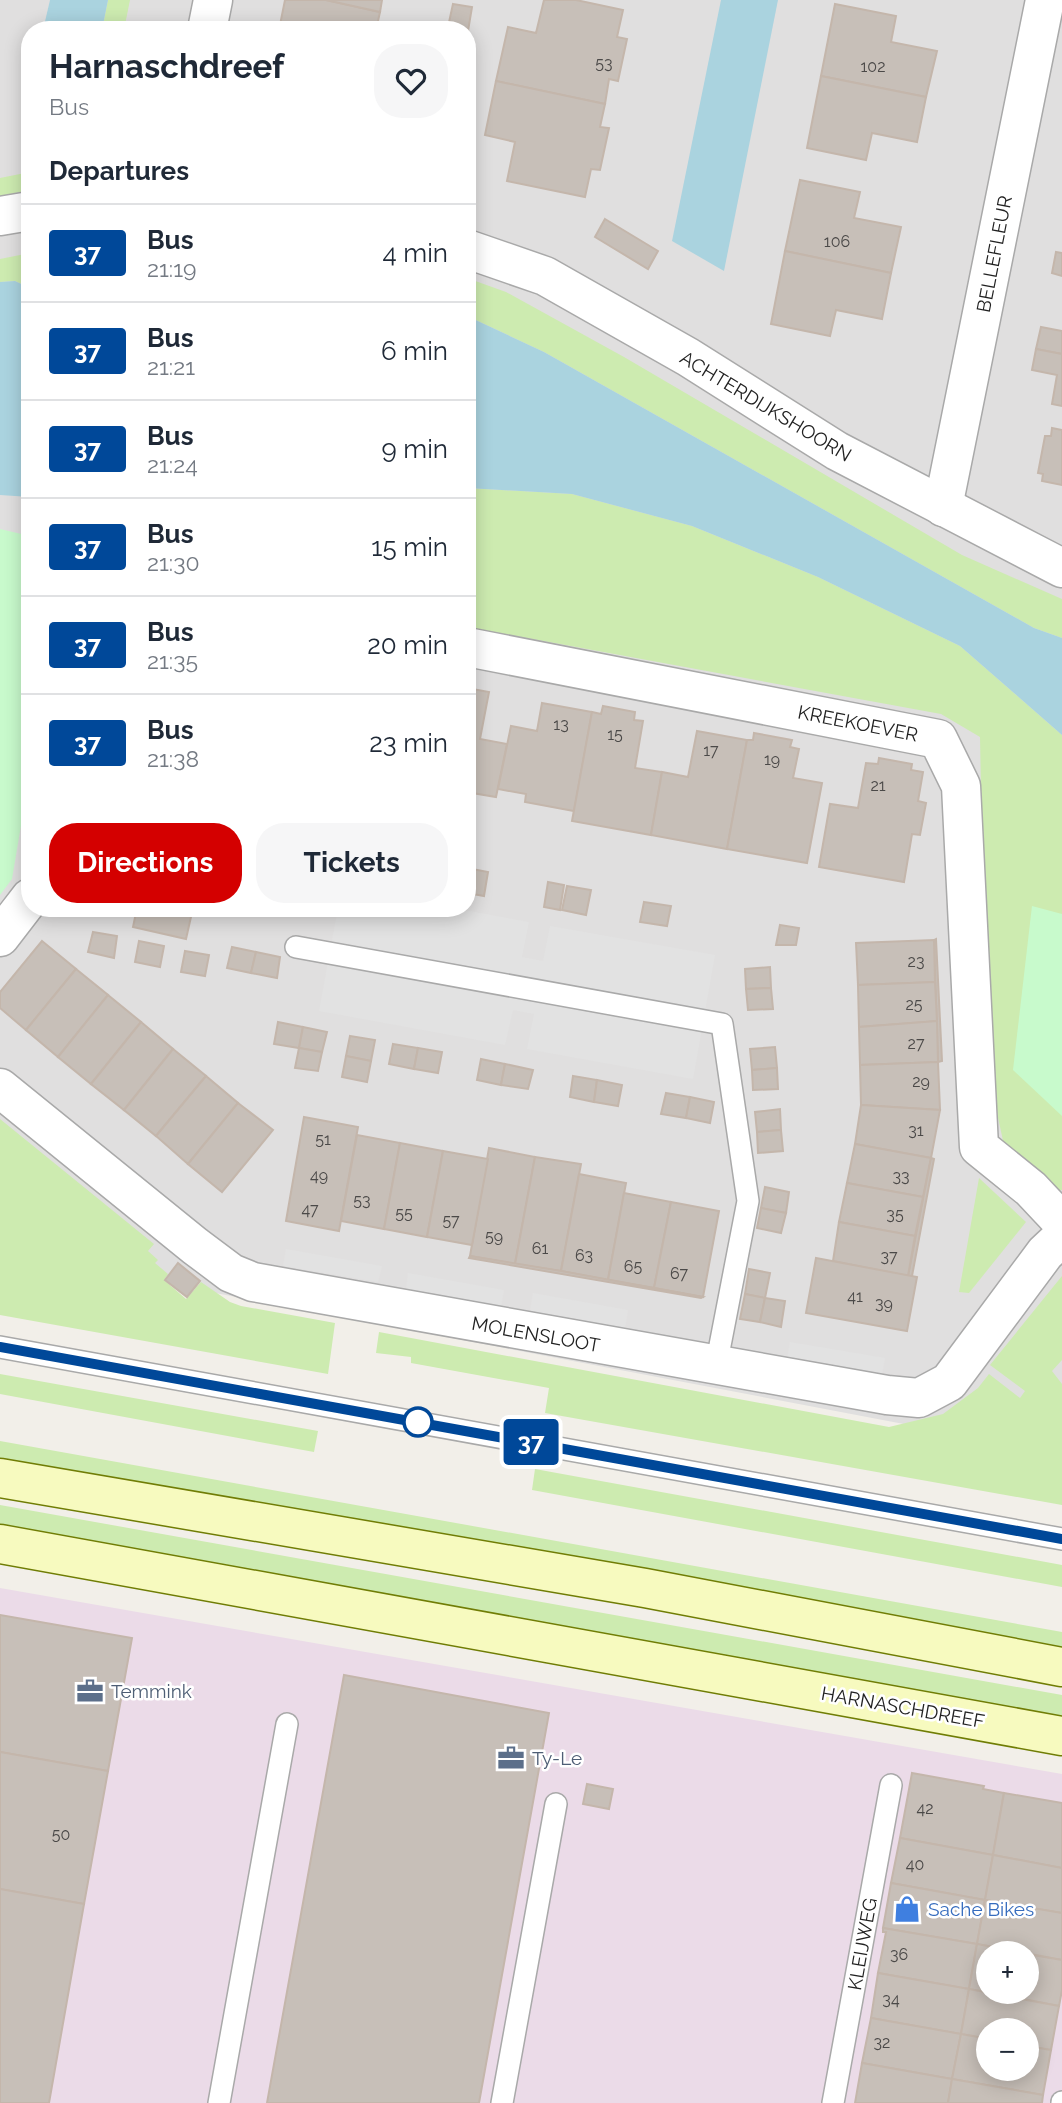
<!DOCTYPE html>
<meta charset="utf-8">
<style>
:root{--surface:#fff;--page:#f6f6f7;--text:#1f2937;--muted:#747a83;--line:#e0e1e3;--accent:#d40000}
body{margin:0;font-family:Raleway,sans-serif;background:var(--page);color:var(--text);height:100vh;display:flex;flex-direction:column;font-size:26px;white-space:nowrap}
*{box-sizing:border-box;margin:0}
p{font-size:23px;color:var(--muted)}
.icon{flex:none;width:38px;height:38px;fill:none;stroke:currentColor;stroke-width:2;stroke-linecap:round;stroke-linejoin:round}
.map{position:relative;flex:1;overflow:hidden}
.drawer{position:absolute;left:21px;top:21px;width:455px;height:896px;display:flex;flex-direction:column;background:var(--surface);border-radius:28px;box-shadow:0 4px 18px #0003}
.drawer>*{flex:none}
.badge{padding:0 14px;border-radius:5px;font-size:24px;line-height:46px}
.controls{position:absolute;left:976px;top:1941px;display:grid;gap:14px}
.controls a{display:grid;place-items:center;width:63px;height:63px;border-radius:50%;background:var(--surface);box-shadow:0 4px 18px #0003;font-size:35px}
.map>.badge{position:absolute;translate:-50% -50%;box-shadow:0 0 0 4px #fff}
h2{padding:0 28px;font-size:26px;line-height:63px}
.round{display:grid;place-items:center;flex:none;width:74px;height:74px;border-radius:28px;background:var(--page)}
.head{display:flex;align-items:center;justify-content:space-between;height:119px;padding:0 28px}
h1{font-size:33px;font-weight:700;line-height:52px}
.primary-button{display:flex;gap:14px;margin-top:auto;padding:14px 28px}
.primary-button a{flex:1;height:80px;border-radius:28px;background:var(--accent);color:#fff;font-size:28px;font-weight:700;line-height:80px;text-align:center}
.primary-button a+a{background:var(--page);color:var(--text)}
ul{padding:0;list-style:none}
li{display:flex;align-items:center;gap:21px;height:98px;padding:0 28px;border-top:2px solid var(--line)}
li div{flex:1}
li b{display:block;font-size:26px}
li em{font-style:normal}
li .badge{min-width:77px;font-weight:700;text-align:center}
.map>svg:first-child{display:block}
.residential{fill:#e0dfdf;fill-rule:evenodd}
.industrial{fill:#ebdbe8;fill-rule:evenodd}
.grass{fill:#cdebb0}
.park{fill:#c8facc}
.parking{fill:#e2e2e2}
.water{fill:#aad3df}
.building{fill:#c7bfb8;stroke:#c4b6ab;stroke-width:2}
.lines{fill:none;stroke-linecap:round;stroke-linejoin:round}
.lane-casing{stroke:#a9a9a9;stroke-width:24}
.street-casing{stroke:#a9a9a9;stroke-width:41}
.secondary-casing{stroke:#707d05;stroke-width:41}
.lane{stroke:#fff;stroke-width:21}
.street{stroke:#fff;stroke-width:38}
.secondary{stroke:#f7fabf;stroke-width:38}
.line-casing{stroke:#fff;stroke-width:16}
.line{stroke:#004899;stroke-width:10}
.stop-dot{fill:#fff;stroke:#004899;stroke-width:3.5}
.labels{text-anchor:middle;stroke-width:5;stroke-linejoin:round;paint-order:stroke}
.number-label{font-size:16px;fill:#4b4948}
.street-label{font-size:19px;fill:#222;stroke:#fff}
.service-label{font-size:19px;fill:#4e5e75;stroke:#fff;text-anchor:start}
.shop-label{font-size:19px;fill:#366cbe;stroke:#fff;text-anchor:start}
</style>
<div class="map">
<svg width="1062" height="2103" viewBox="0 0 1062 2103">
<rect width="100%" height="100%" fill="#f2efe9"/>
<path class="residential" d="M0 0H1062V1454L0 1252ZM30 30H467V908H30Z"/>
<path class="industrial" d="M0 1588 1062 1774V2103H0ZM989 1953H1027V1992H989ZM989 2030H1027V2068H989Z"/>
<g class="grass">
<path d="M108 0H130L124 30H102Z"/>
<path d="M30 172V190L0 196V178Z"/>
<path d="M30 253V288L15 281 0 282V259Z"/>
<path d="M467 278 506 292 624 357 962 555 1062 599V638L1034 628 544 352 467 316Z"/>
<path d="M467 488 572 494 692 526 818 577 960 646 1062 735V1190L1054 1191 1005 1150 986 1062 980 737 941 714 467 627Z"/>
<path d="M0 1119 154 1244 148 1251 158 1260 155 1263 168 1274 164 1280 186 1299 201 1282 230 1302 241 1306 335 1323 328 1374 0 1315Z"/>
<path d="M979 1178 1026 1222 969 1293 959 1292Z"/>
<path d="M1062 1276V1360L1052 1371 1062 1384V1505L545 1413 549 1388 411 1363V1357L376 1353 379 1332 889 1427 943 1414 978 1388 989 1374 1020 1398 1025 1391 990 1365Z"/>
<path d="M0 1374 318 1431 314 1452 0 1394Z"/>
<path d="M0 1441 1062 1632V1655L0 1466Z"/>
<path d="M535 1469 1062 1565V1587L532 1490Z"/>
<path d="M0 1505 1062 1695V1724L0 1531Z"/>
</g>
<g class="park">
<path d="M0 529 30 536V772L12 879 0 895Z"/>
<path d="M1032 906 1062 914V1116L1013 1070Z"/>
</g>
<g class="parking">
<path d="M338 908H453L529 922 522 957 543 961 550 926 715 955 693 1079 527 1049 534 1014 513 1010 505 1045 319 1011Z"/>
<path d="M286 1249 382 1266 378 1282 283 1266Z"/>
<path d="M408 1273 504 1290 501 1307 406 1290Z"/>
<path d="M533 1293 628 1310 625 1328 530 1311Z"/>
<path d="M790 1342 885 1358 882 1375 787 1359Z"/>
</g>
<g class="water">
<path d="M50 0H108L102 30H43Z"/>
<path d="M721 0H778L724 271 672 241Z"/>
<path d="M15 281 30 288V497L0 495V282Z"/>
<path d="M467 316 544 352 1034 628 1062 638V735L960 646 818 577 692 526 572 494 467 488Z"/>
</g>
<g class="building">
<path d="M285 0H326L380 12 376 30H279Z"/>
<path d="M326 0H382L380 12Z"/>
<path d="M544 0H576L623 10 617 37 627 39 618 81 609 79 605 104 496 81 508 27 536 33Z"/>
<path d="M453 4 472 7 468 31 448 27Z"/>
<path d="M835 4 896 16 891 42 937 51 926 97 821 76Z"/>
<path d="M821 76 926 97 917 142 872 133 866 160 807 148Z"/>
<path d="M496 81 605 104 600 127 609 128 600 170 591 169 585 197 507 181 515 142 485 135Z"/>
<path d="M800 180 860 192 854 218 901 227 891 273 785 251Z"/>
<path d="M605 219 658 251 648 269 595 237Z"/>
<path d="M785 251 891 273 882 319 836 310 830 336 771 324Z"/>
<path d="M1056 252 1062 253V276L1052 273Z"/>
<path d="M1041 327 1062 331V354L1036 349Z"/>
<path d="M1036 349 1062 354V406L1052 404 1057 375 1032 370Z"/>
<path d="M1052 428 1062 430V485L1042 481 1043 474 1038 473 1045 436H1051Z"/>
<path d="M467 688 489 692 480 739 507 744 496 797 472 793 471 802H467Z"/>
<path d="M542 703 592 712 574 811 525 802 526 794 498 789 511 726 537 731Z"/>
<path d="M603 706 635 712 634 720 643 721 635 768 662 772 651 835 572 821 592 712 601 714Z"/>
<path d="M697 731 747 740 727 849 651 835 662 772 688 777Z"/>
<path d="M754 733 792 740 790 747 799 749 793 778 822 783 807 863 727 849 747 740H753Z"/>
<path d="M879 758 912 764 911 770 923 772 918 801 926 803 920 835 912 834 904 882 819 867 830 804 858 808 866 763 878 764Z"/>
<path d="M467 868 488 872 484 896 467 893Z"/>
<path d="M548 882 564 885 560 910 544 907Z"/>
<path d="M567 886 591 890 586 915 562 910Z"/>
<path d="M644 902 671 906 667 926 640 922Z"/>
<path d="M137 908H193L186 939 133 927Z"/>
<path d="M780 925 799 928 796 945H776Z"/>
<path d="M93 932 117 936 114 958 88 952Z"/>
<path d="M936 939 942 1061 938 1062 934 940Z"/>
<path d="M934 940 935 982 858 985 856 943Z"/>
<path d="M42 941 76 969 26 1030 0 1008V992Z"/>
<path d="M139 941 164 946 160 967 135 962Z"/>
<path d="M232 947 256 952 251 973 227 968Z"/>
<path d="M185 951 209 955 205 976 181 972Z"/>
<path d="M256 952 280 957 277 978 251 973Z"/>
<path d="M770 967 771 988 746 989 745 969Z"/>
<path d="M76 969 108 995 58 1057 26 1030Z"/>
<path d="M935 982 937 1021 859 1027 858 985Z"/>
<path d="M771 988 773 1009 748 1010 746 989Z"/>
<path d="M108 995 141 1022 91 1084 58 1057Z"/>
<path d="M937 1021 938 1062 860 1065 859 1027Z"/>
<path d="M141 1022 173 1049 124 1110 91 1084Z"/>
<path d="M278 1022 303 1027 299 1048 274 1044Z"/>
<path d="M303 1027 327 1032 322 1052 299 1048Z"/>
<path d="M350 1036 375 1040 371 1061 346 1056Z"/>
<path d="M393 1044 418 1048 414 1069 389 1064Z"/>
<path d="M775 1047 777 1068 752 1070 750 1049Z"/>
<path d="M299 1048 322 1052 318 1071 295 1068Z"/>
<path d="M418 1048 442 1052 438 1073 414 1069Z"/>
<path d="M173 1049 206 1076 156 1136 124 1110Z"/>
<path d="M346 1056 371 1061 367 1082 342 1077Z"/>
<path d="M481 1059 505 1064 501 1085 477 1080Z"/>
<path d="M938 1062 940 1110 861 1105 860 1065Z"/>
<path d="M505 1064 533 1070 528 1089 501 1085Z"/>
<path d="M777 1068 778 1089 753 1090 752 1070Z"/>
<path d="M206 1076 238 1103 188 1164 156 1136Z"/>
<path d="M573 1076 597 1080 594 1102 570 1097Z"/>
<path d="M597 1080 622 1085 618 1106 594 1102Z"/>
<path d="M666 1093 690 1097 686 1118 661 1114Z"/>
<path d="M690 1097 714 1102 710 1123 686 1118Z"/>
<path d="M238 1103 273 1130 222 1192 188 1164Z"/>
<path d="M861 1105 940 1110 931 1158 855 1144Z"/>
<path d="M780 1109 781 1130 757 1132 755 1112Z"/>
<path d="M304 1117 358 1127 339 1231 286 1221Z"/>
<path d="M781 1130 783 1151 758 1153 757 1132Z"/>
<path d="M357 1135 400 1143 384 1229 341 1221Z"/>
<path d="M400 1143 443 1151 427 1237 384 1229Z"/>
<path d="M855 1144 931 1158 923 1197 847 1183Z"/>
<path d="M489 1148 535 1157 515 1264 470 1256Z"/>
<path d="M443 1151 488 1159 472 1245 427 1237Z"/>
<path d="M535 1157 581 1164 561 1271 515 1264Z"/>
<path d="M931 1158 934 1159 912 1276H908Z"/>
<path d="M579 1174 626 1183 608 1280 561 1271Z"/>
<path d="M847 1183 923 1197 915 1236 839 1222Z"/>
<path d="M765 1187 789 1192 786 1213 761 1208Z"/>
<path d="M624 1193 671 1202 654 1288 608 1280Z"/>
<path d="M671 1202 719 1211 703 1297 654 1288Z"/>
<path d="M761 1208 786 1213 781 1233 757 1228Z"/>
<path d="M839 1222 915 1236 908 1276 833 1261Z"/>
<path d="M470 1256 561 1271 703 1297 701 1298 469 1258Z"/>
<path d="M816 1258 917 1277 907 1331 806 1313Z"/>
<path d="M178 1263 200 1281 187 1297 165 1280Z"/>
<path d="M749 1269 770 1273 765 1298 745 1294Z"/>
<path d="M745 1294 765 1298 760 1322 740 1319Z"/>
<path d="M765 1298 785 1301 781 1327 760 1322Z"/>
<path d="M0 1615 132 1638 108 1771 0 1752Z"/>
<path d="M344 1675 549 1713 479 2103H267Z"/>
<path d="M0 1752 108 1771 84 1904 0 1889Z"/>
<path d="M912 1773 984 1786 983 1789 1004 1793 993 1855 900 1838Z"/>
<path d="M587 1784 613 1789 609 1809 583 1804Z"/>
<path d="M1004 1793 1062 1803V1868L993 1855Z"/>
<path d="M900 1838 993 1855 985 1900 891 1883Z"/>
<path d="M993 1855 1062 1868V1913L985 1900Z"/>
<path d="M891 1883 985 1900 977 1944 883 1928Z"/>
<path d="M0 1889 84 1904 49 2103H0Z"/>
<path d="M985 1900 1062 1913V1960L977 1944Z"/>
<path d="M883 1928 977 1944 969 1989 878 1973 886 1932H883Z"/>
<path d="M977 1944 1024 1953H989V1992H1027V1954L1062 1960V1990L1059 2006 969 1989Z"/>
<path d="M878 1973 969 1989 961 2034 871 2018Z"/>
<path d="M969 1989 1059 2006 1051 2050 1027 2046V2030H989V2039L961 2034Z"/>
<path d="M871 2018 961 2034 952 2079 862 2063Z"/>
<path d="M961 2034 989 2039V2068H1027V2046L1051 2050 1043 2095 952 2079Z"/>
<path d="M862 2063 952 2079 948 2103H855Z"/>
<path d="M952 2079 1043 2095 1042 2103H948Z"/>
</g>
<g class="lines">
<defs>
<g id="lane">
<path d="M296 947 722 1024 748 1201 716 1366"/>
<path d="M0 1347 1062 1539"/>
<path d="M219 2103 287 1724"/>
<path d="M502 2103 556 1804"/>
<path d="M833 2103 891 1785"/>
<path d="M1062 2103V2102"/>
</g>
<g id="street">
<path d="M207 30 213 0"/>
<path d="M0 216 30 211"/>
<path d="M467 249 545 276 688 357 837 451 1062 568"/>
<path d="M943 507 1045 0"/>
<path d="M467 647 938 739 961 786 979 1147 1031 1189 1062 1222"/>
<path d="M0 937 30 898"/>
<path d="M0 1088 195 1246 231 1273 253 1282 887 1395 919 1398 949 1382 1045 1253 1062 1237"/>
</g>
<g id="secondary">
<path d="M0 1478 645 1588 1062 1667"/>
<path d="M0 1544 1062 1736"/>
</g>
</defs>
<use href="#lane" class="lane-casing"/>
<use href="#street" class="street-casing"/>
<use href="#secondary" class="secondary-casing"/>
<use href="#lane" class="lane"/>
<use href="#street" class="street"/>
<use href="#secondary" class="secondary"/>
</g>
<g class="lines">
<defs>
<path id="line" d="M0 1347 1062 1539"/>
</defs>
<use href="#line" class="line-casing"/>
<use href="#line" class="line"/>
</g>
<defs>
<symbol id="office-bare" viewBox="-9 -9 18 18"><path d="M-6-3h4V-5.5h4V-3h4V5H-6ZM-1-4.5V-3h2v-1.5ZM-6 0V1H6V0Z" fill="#5c6f8a" stroke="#fff" stroke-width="2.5" paint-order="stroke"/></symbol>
<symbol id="shop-bare" viewBox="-9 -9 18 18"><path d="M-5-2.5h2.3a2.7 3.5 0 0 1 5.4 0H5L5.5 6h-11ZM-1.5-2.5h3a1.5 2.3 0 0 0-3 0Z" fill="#3f7fe0" stroke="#fff" stroke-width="2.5" paint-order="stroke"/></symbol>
</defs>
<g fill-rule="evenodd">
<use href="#office-bare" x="71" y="1672" width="38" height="38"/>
<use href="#office-bare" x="492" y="1739" width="38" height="38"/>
<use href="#shop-bare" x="888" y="1890" width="38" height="38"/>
</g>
<circle class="stop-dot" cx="418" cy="1422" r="14"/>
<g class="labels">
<g class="number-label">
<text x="604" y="69">53</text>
<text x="873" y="72">102</text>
<text x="837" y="247">106</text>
<text x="561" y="730">13</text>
<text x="615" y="740">15</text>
<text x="711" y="756">17</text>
<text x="772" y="765">19</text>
<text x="878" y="791">21</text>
<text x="916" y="967">23</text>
<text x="914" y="1010">25</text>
<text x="916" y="1049">27</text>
<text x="921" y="1087">29</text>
<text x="916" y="1136">31</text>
<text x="323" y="1145">51</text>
<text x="319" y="1181">49</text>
<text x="901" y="1182">33</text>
<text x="362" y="1206">53</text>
<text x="310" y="1215">47</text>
<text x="404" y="1219">55</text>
<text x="895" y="1220">35</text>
<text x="451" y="1226">57</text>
<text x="494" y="1242">59</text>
<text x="540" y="1254">61</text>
<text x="584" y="1261">63</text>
<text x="889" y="1262">37</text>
<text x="633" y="1272">65</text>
<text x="679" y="1279">67</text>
<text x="855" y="1302">41</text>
<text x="884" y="1309">39</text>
<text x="925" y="1814">42</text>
<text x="61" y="1840">50</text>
<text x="915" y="1870">40</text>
<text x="899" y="1960">36</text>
<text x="891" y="2005">34</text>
<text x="882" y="2048">32</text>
</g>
<g class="street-label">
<text transform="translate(994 254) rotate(-79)" y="7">BELLEFLEUR</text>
<text transform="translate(766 406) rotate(31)" y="7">ACHTERDIJKSHOORN</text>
<text transform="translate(858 723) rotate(11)" y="7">KREEKOEVER</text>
<text transform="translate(536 1334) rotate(10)" y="7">MOLENSLOOT</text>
<text transform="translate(903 1707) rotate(10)" y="7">HARNASCHDREEF</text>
<text transform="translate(862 1944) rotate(-80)" y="7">KLEIJWEG</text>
</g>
<g class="service-label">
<text x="111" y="1698">Temmink</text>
<text x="532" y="1765">Ty-Le</text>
</g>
<g class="shop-label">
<text x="928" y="1916">Sache Bikes</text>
</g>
</g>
</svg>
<div class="controls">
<a>+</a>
<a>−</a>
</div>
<b class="badge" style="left:531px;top:1442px;background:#004899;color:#fff">37</b>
<section class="drawer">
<div class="head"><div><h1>Harnaschdreef</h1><p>Bus</p></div><a class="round"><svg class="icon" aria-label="heart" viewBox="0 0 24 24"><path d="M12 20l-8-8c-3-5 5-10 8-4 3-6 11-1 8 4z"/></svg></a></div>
<h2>Departures</h2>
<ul>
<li><span class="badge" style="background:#004899;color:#fff">37</span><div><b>Bus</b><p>21:19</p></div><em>4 min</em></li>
<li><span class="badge" style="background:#004899;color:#fff">37</span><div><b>Bus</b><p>21:21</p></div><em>6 min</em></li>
<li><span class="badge" style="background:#004899;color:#fff">37</span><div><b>Bus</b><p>21:24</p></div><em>9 min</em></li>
<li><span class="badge" style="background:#004899;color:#fff">37</span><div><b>Bus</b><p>21:30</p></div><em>15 min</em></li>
<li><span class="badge" style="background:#004899;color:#fff">37</span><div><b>Bus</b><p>21:35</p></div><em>20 min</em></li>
<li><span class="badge" style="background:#004899;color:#fff">37</span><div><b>Bus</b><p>21:38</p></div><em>23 min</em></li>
</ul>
<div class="primary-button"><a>Directions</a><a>Tickets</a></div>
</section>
</div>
